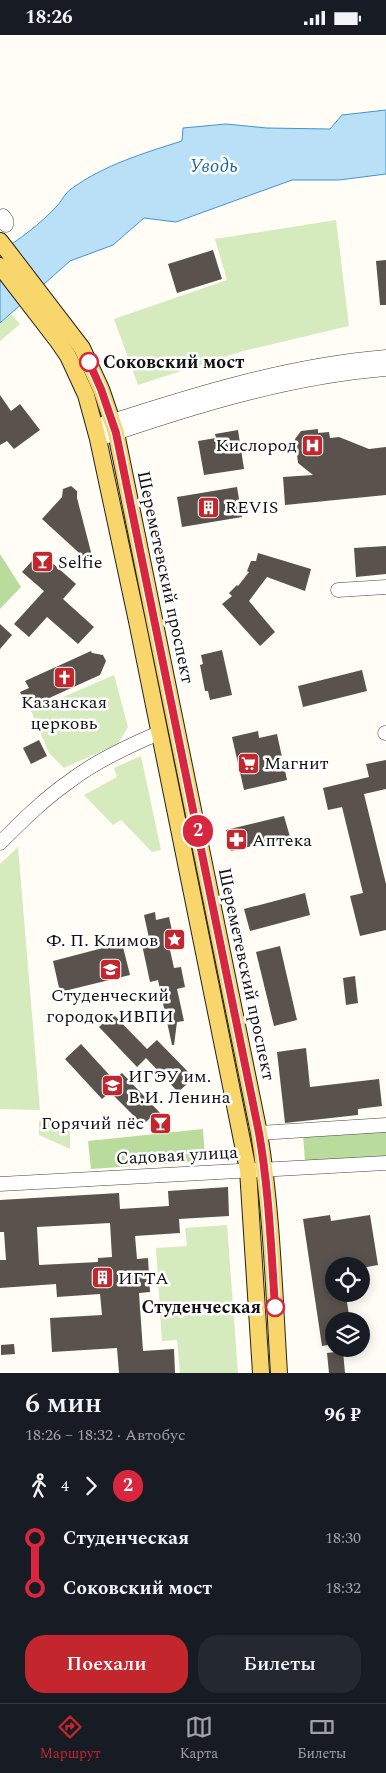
<!DOCTYPE html>
<html lang="ru">
<meta charset="utf-8">
<style>
:root{--surface:#171b24;--page:#242831;--text:#f1f3f6;--muted:#9ea1a6;--line:#363941;--accent:#c4262e}
body{margin:0;font-family:Spectral,serif;background:var(--page);color:var(--text);height:100vh;display:flex;flex-direction:column;font-size:19px;white-space:nowrap}
*{box-sizing:border-box;margin:0}
p{font-size:16px;color:var(--muted)}
.icon{flex:none;width:28px;height:28px;fill:none;stroke:currentColor;stroke-width:2;stroke-linecap:round;stroke-linejoin:round}
.map{position:relative;height:1338px;overflow:hidden}
.panel{display:flex;flex-direction:column;background:var(--surface);flex:1}
.panel>*{flex:none}
.badge{padding:0 10px;border-radius:16px;font-size:18px;line-height:32px}
.buttons{position:absolute;left:325px;top:1222px;display:grid;gap:10px}
.buttons a{display:grid;place-items:center;width:45px;height:45px;border-radius:50%;background:var(--surface);box-shadow:0 2px 12px #0003;font-size:25px}
.map>.badge{position:absolute;translate:-50% -50%;box-shadow:0 0 0 2px #fff}
.legs{display:flex;align-items:center;gap:8px;height:55px;padding:0 25px;font-size:16px}
.legs p{margin-inline-start:auto}
.headline{display:flex;align-items:center;justify-content:space-between;height:85px;padding:0 25px}
h1{font-size:28px;font-weight:600;line-height:38px}
.primary-button{display:flex;gap:10px;margin-top:auto;padding:10px 25px}
.primary-button a{flex:1;height:58px;border-radius:20px;background:var(--accent);color:#fff;font-size:20px;font-weight:600;line-height:58px;text-align:center}
.primary-button a+a{background:var(--page);color:var(--text)}
ul{padding:0 25px;list-style:none}
li{display:flex;align-items:center;gap:18px;height:50px;font-size:19px}
li i{display:grid;place-items:center;width:8px;height:100%;margin:0 6px;background:currentColor}
li i::after{content:'';width:12px;height:12px;margin:-6px;border:4px solid;border-radius:50%;background:var(--surface)}
li p{margin-inline-start:auto}
li:first-child i{background:linear-gradient(#0000 50%,currentColor 0)}
li:last-child i{background:linear-gradient(currentColor 50%,#0000 0)}
.status{display:flex;justify-content:space-between;align-items:center;height:35px;padding:0 25px;background:var(--surface);direction:ltr}
.status svg{height:14px;fill:currentColor}
.tabs{display:flex;justify-content:space-around;align-items:center;height:70px;border-top:1px solid var(--line);background:var(--surface);font-size:14px;color:var(--muted)}
.tabs a{display:grid;justify-items:center;gap:2px}
.tabs .active{color:var(--accent)}
.map>svg:first-child{display:block}
.green{fill:#d5ebbd}
.forest{fill:#b9dc9c}
.water{fill:#b9e0f7;stroke:#3f96cf}
.building{fill:#5a524d;fill-rule:evenodd}
.lines{fill:none;stroke-linecap:round;stroke-linejoin:round}
.minor-casing{stroke:#444;stroke-width:15}
.major-casing{stroke:#222;stroke-width:18}
.minor{stroke:#fff;stroke-width:14}
.major{stroke:#f9d66b;stroke-width:16}
.line-1-casing{stroke:#fff;stroke-width:11}
.line-1{stroke:#d7263d;stroke-width:8}
.stop-1-dot{fill:#fff;stroke:#d7263d;stroke-width:2.5}
.labels{text-anchor:middle;stroke-width:5;stroke-linejoin:round;paint-order:stroke}
.stop-label{font-size:18px;font-weight:bold;fill:#111;stroke:#fff;text-anchor:start}
.poi-label{font-size:18px;fill:#111;stroke:#fff;text-anchor:start}
.street-label{font-size:18px;fill:#111;stroke:#fff}
.water-label{font-size:19px;font-style:italic;fill:#1768a6;stroke:#fff}
</style>
<div class="status"><b>18:26</b><svg viewBox="0 0 49 12"><path d="M0 12V9h3v3zM5 12V6h3v6zM10 12V3h3v9zM15 12V0h3v12zM26 1h20v11H26zM47 4h2v5h-2z"/></svg></div>
<div class="map">
<svg width="386" height="1338" viewBox="0 0 386 1338">
<rect width="100%" height="100%" fill="#fffdf5"/>
<g class="green">
<path d="M336 185 349 291 243 316 138 350 114 284 227 245 215 204Z"/>
<path d="M11 279 20 289 0 306V289Z"/>
<path d="M114 640 128 692 118 709 64 733 49 718 31 676Z"/>
<path d="M141 721 161 815 152 817 121 785 113 790 84 760 117 742 114 733Z"/>
<path d="M18 812 40 1075 0 1074V829Z"/>
<path d="M59 1084 60 1090H70V1114L39 1100V1086Z"/>
<path d="M227 1190 238 1338H180L177 1305 162 1306 156 1213 187 1211 185 1193Z"/>
</g>
<g class="forest">
<path d="M0 519 21 552 0 574Z"/>
<path d="M203 1094 205 1126 91 1134 88 1106Z"/>
<path d="M386 1094V1124L305 1127 303 1099Z"/>
</g>
<path class="water" d="M386 75V139L339 145H292L176 187 144 183 113 210 70 226 0 288V217C20 204 40 189 56 172 62 166 65 158 71 154 104 130 144 118 182 106L183 93 226 89 267 93 330 94 342 80Z"/>
<g class="building">
<path d="M213 215 222 244 177 258 168 229Z"/>
<path d="M386 225V270H380L376 226Z"/>
<path d="M0 360 11 376 20 369 40 395 14 414 7 406 0 410Z"/>
<path d="M318 394V398L329 397 330 403 339 402 369 414 386 412V460L285 470 283 442 313 440 298 428 295 404 301 396Z"/>
<path d="M238 395 244 434 204 440 198 406 216 403 215 399Z"/>
<path d="M71 451 77 456V463L92 521 88 526 42 484 62 462 63 454Z"/>
<path d="M237 452 242 482 182 492 177 462Z"/>
<path d="M386 511V539L356 542 354 513Z"/>
<path d="M40 517 76 549 63 564 94 592 78 609 47 582 29 602 14 589 44 556 22 537Z"/>
<path d="M258 518 311 534 305 556 267 542 249 566 275 597 260 611 222 569 232 561 229 558 237 550 238 551 249 537 247 536 251 526H256Z"/>
<path d="M0 589 12 600 0 614Z"/>
<path d="M222 615 232 660 210 665 208 656H205L200 630 203 629 201 620Z"/>
<path d="M91 616 92 618 103 620 106 626 100 640 36 669 33 661 24 665 20 657 29 653 25 646Z"/>
<path d="M362 635 367 656 303 672 298 651Z"/>
<path d="M258 696 259 703 277 699 287 745 244 755 232 702Z"/>
<path d="M39 705 47 721 31 729 23 713Z"/>
<path d="M386 725V754L364 759 386 849V895L360 901 350 861 363 858 342 772 328 775 323 753 369 742 366 729Z"/>
<path d="M284 781 290 802 231 816 226 795Z"/>
<path d="M305 858 310 880 250 896 244 874Z"/>
<path d="M155 877 156 885 169 882 174 905 168 906 174 933 181 932 185 952 177 954 184 986 177 987 174 1010H172L158 945 150 947 141 905 149 903 144 880Z"/>
<path d="M122 908 130 940 60 957 53 926Z"/>
<path d="M280 911 297 985 274 991 256 917Z"/>
<path d="M355 941 358 968 346 970 343 943Z"/>
<path d="M113 979 147 1014 157 1005 194 1043 178 1057 146 1023 137 1032 99 992Z"/>
<path d="M81 1009 114 1045 122 1038 163 1081 166 1080 167 1096 154 1097 152 1081 143 1090 110 1057 102 1064 65 1024Z"/>
<path d="M306 1013 310 1052 379 1044 382 1071 358 1074V1080L285 1088 277 1017Z"/>
<path d="M228 1152 229 1181 179 1184 180 1198 135 1201 137 1224 148 1223 150 1257 139 1258 143 1316 174 1314 175 1338H119L117 1313 52 1317 50 1283 102 1280 100 1259 57 1262 56 1249 0 1253V1225H6L4 1197H0V1165L119 1158 120 1174 169 1171 168 1156ZM110 1188 112 1222 98 1223V1227L39 1230 37 1192Z"/>
<path d="M330 1180 331 1186 370 1180 378 1230 361 1233V1231H334V1259H336V1263L346 1261 350 1286H334V1309L322 1311 303 1184Z"/>
<path d="M14 1309 15 1319 1 1320V1310Z"/>
<path d="M343 1316 345 1338H329L327 1318Z"/>
</g>
<g class="lines">
<defs>
<g id="minor">
<path d="M3 181 6 185V190"/>
<path d="M103 389C195 359 289 330 386 322"/>
<path d="M98 404C192 372 287 342 386 334"/>
<path d="M338 555 386 552"/>
<path d="M385 698H386"/>
<path d="M0 808C22 786 44 764 70 746 96 726 128 711 159 698"/>
<path d="M259 1098 386 1090"/>
<path d="M0 1149 386 1128"/>
</g>
<g id="major">
<path d="M0 206 82 313 101 354 116 398 259 1098C272 1177 274 1258 279 1338"/>
<path d="M0 231 57 305 68 321 86 360 98 404 137 586 248 1135 261 1338"/>
</g>
</defs>
<use href="#minor" class="minor-casing"/>
<use href="#major" class="major-casing"/>
<use href="#minor" class="minor"/>
<use href="#major" class="major"/>
</g>
<g class="lines">
<defs>
<path id="line-1" d="M89 327 101 354 116 398 259 1098C269 1155 271 1213 275 1272"/>
</defs>
<use href="#line-1" class="line-1-casing"/>
<use href="#line-1" class="line-1"/>
</g>
<defs>
<symbol id="hospital-square" viewBox="-11 -11 22 22"><rect x="-9" y="-9" width="18" height="18" rx="4" fill="#c4262e" stroke="#fff"/><path d="M-5-5h3v3.5h4V-5h3V5h-3V1.5h-4V5h-3Z" fill="#fff"/></symbol>
<symbol id="building-square" viewBox="-11 -11 22 22"><rect x="-9" y="-9" width="18" height="18" rx="4" fill="#c4262e" stroke="#fff"/><path d="M-4-6H4V6H1V3H-1V6H-4ZM-2.5-4.3h1.7v1.8h-1.7ZM.8-4.3h1.7v1.8H.8ZM-2.5-1h1.7V.8h-1.7ZM.8-1h1.7V.8H.8Z" fill="#fff"/></symbol>
<symbol id="bar-square" viewBox="-11 -11 22 22"><rect x="-9" y="-9" width="18" height="18" rx="4" fill="#c4262e" stroke="#fff"/><path d="M-6-5H6L.8 .8V4.5H3.5V6h-7V4.5H-.8V.8Z" fill="#fff"/></symbol>
<symbol id="church-square" viewBox="-11 -11 22 22"><rect x="-9" y="-9" width="18" height="18" rx="4" fill="#c4262e" stroke="#fff"/><path d="M-1.2-6h2.4v3.5h3.3v2.4h-3.3V6h-2.4V-.1h-3.3v-2.4h3.3Z" fill="#fff"/></symbol>
<symbol id="supermarket-square" viewBox="-11 -11 22 22"><rect x="-9" y="-9" width="18" height="18" rx="4" fill="#c4262e" stroke="#fff"/><path d="M-6-5.5h2.5l.6 2H6L4.5 2H-2.5L-4.4-4H-6ZM-1.5 3.2a1.3 1.3 0 1 0 .1 0ZM3 3.2a1.3 1.3 0 1 0 .1 0Z" fill="#fff"/></symbol>
<symbol id="pharmacy-square" viewBox="-11 -11 22 22"><rect x="-9" y="-9" width="18" height="18" rx="4" fill="#c4262e" stroke="#fff"/><path d="M-2-6h4v4h4v4h-4v4h-4v-4h-4v-4h4Z" fill="#fff"/></symbol>
<symbol id="sight-square" viewBox="-11 -11 22 22"><rect x="-9" y="-9" width="18" height="18" rx="4" fill="#c4262e" stroke="#fff"/><path d="M0-6L1.8-2.2L6-1.7L2.9 1.2L3.7 5.4L0 3.3L-3.7 5.4L-2.9 1.2L-6-1.7L-1.8-2.2Z" fill="#fff"/></symbol>
<symbol id="university-square" viewBox="-11 -11 22 22"><rect x="-9" y="-9" width="18" height="18" rx="4" fill="#c4262e" stroke="#fff"/><path d="M0-5L7-2L0 1L-7-2ZM-4 1L0 2.5L4 1V4Q0 6-4 4Z" fill="#fff"/></symbol>
</defs>
<g fill-rule="evenodd">
<use href="#hospital-square" x="300" y="398" width="25" height="25"/>
<use href="#building-square" x="196" y="460" width="25" height="25"/>
<use href="#bar-square" x="30" y="514" width="25" height="25"/>
<use href="#church-square" x="52" y="630" width="25" height="25"/>
<use href="#supermarket-square" x="236" y="716" width="25" height="25"/>
<use href="#pharmacy-square" x="224" y="792" width="25" height="25"/>
<use href="#sight-square" x="162" y="892" width="25" height="25"/>
<use href="#university-square" x="98" y="922" width="25" height="25"/>
<use href="#university-square" x="100" y="1038" width="25" height="25"/>
<use href="#bar-square" x="148" y="1076" width="25" height="25"/>
<use href="#building-square" x="90" y="1230" width="25" height="25"/>
</g>
<g class="stop-1-dot">
<circle cx="89" cy="327" r="9"/>
<circle cx="275" cy="1272" r="9"/>
</g>
<g class="labels">
<g class="stop-label">
<text x="103" y="333">Соковский мост</text>
<text x="261" y="1278" text-anchor="end">Студенческая</text>
</g>
<g class="poi-label">
<text x="297" y="416" text-anchor="end">Кислород</text>
<text x="225" y="478">REVIS</text>
<text x="58" y="533">Selfie</text>
<text x="64" y="673" text-anchor="middle">Казанская<tspan x="64" dy="21">церковь</tspan></text>
<text x="264" y="734">Магнит</text>
<text x="252" y="811">Аптека</text>
<text x="158" y="911" text-anchor="end">Ф. П. Климов</text>
<text x="110" y="966" text-anchor="middle">Студенческий<tspan x="110" dy="21">городок ИВПИ</tspan></text>
<text x="128" y="1047">ИГЭУ им.<tspan x="128" dy="21">В.И. Ленина</tspan></text>
<text x="144" y="1094" text-anchor="end">Горячий пёс</text>
<text x="118" y="1249">ИГТА</text>
</g>
<g class="street-label">
<text transform="translate(166 542) rotate(78)" y="6">Шереметевский проспект</text>
<text transform="translate(247 939) rotate(78)" y="6">Шереметевский проспект</text>
<text transform="translate(177 1120) rotate(-3)" y="6">Садовая улица</text>
</g>
<g class="water-label">
<text x="214" y="137">Уводь</text>
</g>
</g>
</svg>
<div class="buttons">
<a><svg class="icon" aria-label="locate" viewBox="0 0 24 24"><circle cx="12" cy="12" r="6"/><path d="M12 2v4M12 18v4M2 12h4M18 12h4"/></svg></a>
<a><svg class="icon" aria-label="layers" viewBox="0 0 24 24"><path d="M12 4l9 5-9 5-9-5zM3 14l9 5 9-5"/></svg></a>
</div>
<b class="badge" style="left:198px;top:796px;background:#d7263d;color:#fff">2</b>
</div>
<section class="panel">
<div class="headline"><div><h1>6 мин</h1><p>18:26 – 18:32 · Автобус</p></div><b>96 ₽</b></div>
<div class="legs"><svg class="icon" aria-label="walk" viewBox="0 0 24 24"><circle cx="13" cy="4" r="2"/><path d="M13 8l-2 6 4 7M11 14l-3 7M7 12l3-4h3l4 4"/></svg>4<svg class="icon" aria-label="forward" viewBox="0 0 24 24"><path d="M9 5l7 7-7 7"/></svg><b class="badge" style="background:#d7263d;color:#fff">2</b></div>
<ul>
<li><i style="color:#d7263d"></i><b>Студенческая</b><p>18:30</p></li>
<li><i style="color:#d7263d"></i><b>Соковский мост</b><p>18:32</p></li>
</ul>
<div class="primary-button"><a>Поехали</a><a>Билеты</a></div>
</section>
<nav class="tabs">
<a class="active"><svg class="icon" aria-label="directions" viewBox="0 0 24 24"><path d="M12 3l9 9-9 9-9-9zM9 14v-3h6M13 9l2 2-2 2"/></svg>Маршрут</a>
<a><svg class="icon" aria-label="map" viewBox="0 0 24 24"><path d="M3 6l6-2 6 2 6-2v14l-6 2-6-2-6 2zM9 4v14M15 6v14"/></svg>Карта</a>
<a><svg class="icon" aria-label="tickets" viewBox="0 0 24 24"><path d="M3 7h18v10H3zM15 7v10"/></svg>Билеты</a>
</nav>
